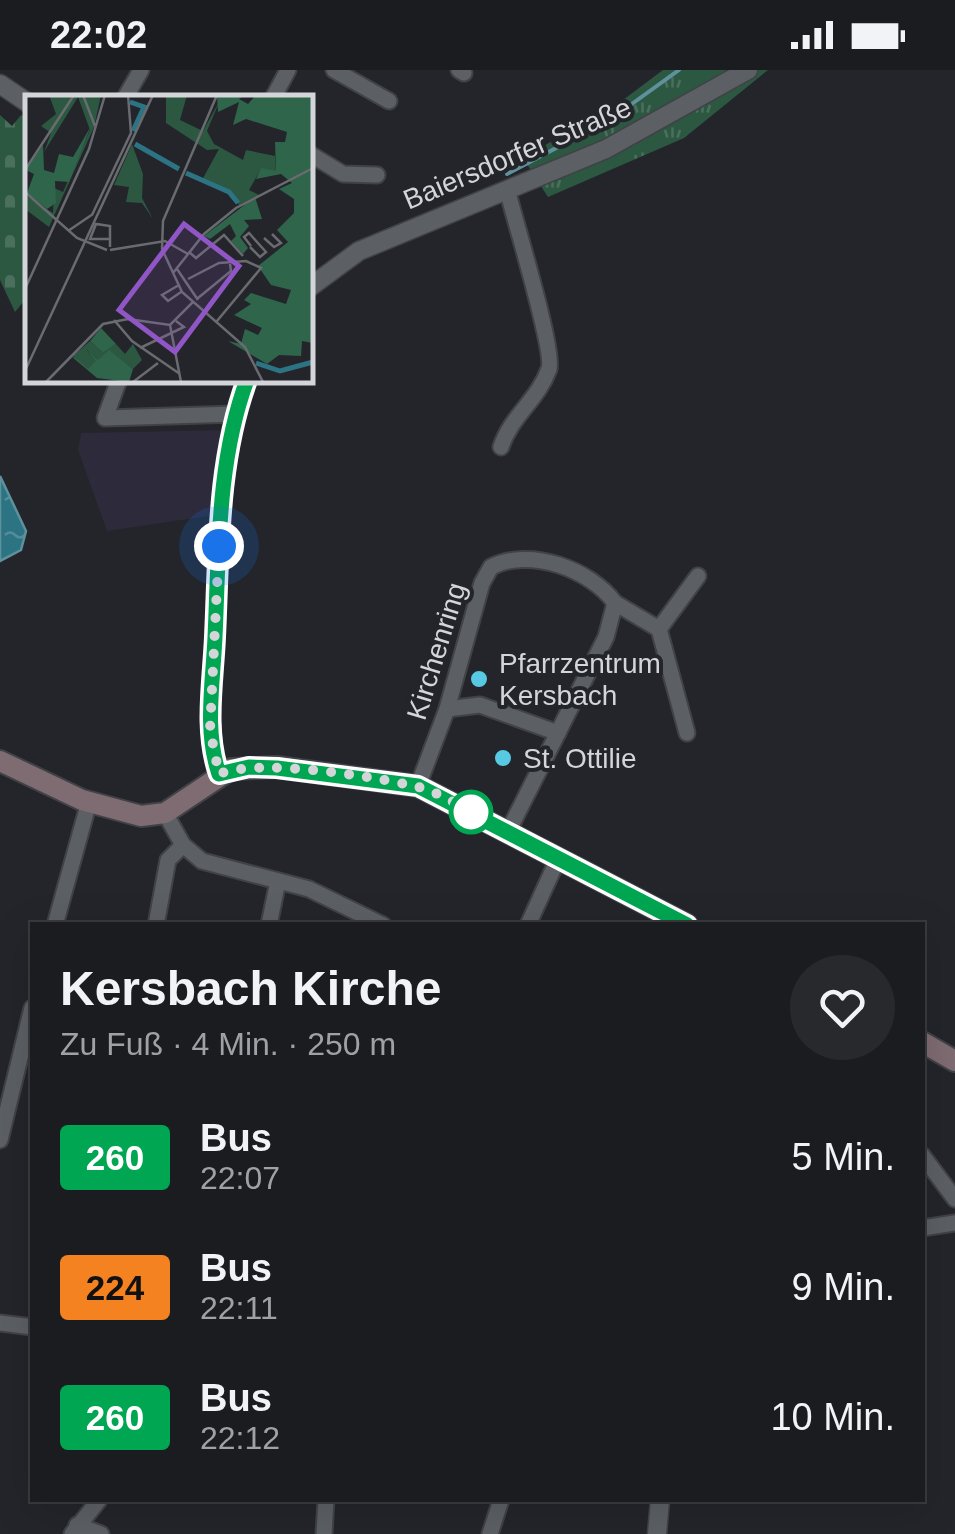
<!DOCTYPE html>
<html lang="de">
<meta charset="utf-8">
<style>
:root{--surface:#1a1c20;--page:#27292d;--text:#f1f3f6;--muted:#9fa1a5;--line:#383a3e}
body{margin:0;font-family:Helvetica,sans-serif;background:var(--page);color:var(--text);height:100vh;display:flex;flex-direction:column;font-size:38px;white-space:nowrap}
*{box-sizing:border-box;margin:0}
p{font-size:32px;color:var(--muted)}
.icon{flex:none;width:55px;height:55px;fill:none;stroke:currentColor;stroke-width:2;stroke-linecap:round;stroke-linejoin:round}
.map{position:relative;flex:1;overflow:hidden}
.panel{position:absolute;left:30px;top:852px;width:895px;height:580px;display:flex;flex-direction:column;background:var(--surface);border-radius:0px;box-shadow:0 10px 40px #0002,0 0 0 2px var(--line)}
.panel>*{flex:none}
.badge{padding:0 20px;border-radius:8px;font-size:35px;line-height:65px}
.you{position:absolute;width:50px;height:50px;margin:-25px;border:8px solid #fff;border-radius:50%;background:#1a73e8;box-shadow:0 0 0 15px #1a73e833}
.map>.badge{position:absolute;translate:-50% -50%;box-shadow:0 0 0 5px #fff}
.round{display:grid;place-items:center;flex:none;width:105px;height:105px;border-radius:52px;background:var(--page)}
.headline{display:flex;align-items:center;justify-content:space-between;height:170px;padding:0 30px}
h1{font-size:48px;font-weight:600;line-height:75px}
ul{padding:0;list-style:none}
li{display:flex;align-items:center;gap:30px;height:130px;padding:0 30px}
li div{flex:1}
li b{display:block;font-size:38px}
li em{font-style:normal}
li .badge{min-width:110px;font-weight:700;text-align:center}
.status{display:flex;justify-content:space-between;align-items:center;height:70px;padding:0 50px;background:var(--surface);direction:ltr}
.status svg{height:28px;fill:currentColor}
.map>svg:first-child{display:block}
.education{fill:#2c2a3b}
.grass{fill:url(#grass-tufts)}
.cemetery{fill:url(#cemetery-stones)}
.water{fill:url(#water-ripples);stroke:#5e919c;stroke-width:2.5}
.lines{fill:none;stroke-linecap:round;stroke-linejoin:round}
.stream{stroke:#5e919c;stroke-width:4}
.minor-casing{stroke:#404246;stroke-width:19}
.tertiary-casing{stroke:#404246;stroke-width:21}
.secondary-casing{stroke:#404246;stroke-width:24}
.minor{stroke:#5c6065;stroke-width:15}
.tertiary{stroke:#5c6065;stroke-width:18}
.secondary{stroke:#7f6b72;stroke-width:20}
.line-casing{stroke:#fff;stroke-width:22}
.line{stroke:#00a651;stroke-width:15}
.walk{stroke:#d3d5d8;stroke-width:10;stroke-dasharray:0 18}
.poi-dot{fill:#58c9e3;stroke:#23252a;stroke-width:4}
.stop-dot{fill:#fff;stroke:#00a651;stroke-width:5}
.labels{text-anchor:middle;stroke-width:8;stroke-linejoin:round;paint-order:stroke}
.street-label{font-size:28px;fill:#d3d5d8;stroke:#23252a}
.poi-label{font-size:28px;fill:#d3d5d8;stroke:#23252a;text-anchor:start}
.inset-river{fill:none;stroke:#2c7483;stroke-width:5}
.inset-road{fill:none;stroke:#696b70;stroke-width:2.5}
.view{fill:#9156c5;fill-opacity:0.15;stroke:#9156c5;stroke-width:5}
.inset-edge{fill:none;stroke:#d3d5d8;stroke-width:5}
</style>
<div class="status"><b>22:02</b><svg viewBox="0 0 49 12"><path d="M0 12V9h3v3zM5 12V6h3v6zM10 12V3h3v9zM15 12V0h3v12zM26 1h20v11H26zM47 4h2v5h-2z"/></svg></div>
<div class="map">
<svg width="955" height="1464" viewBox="0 0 955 1464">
<defs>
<pattern id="grass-tufts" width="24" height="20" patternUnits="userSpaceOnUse" patternTransform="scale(2.5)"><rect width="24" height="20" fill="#2c5842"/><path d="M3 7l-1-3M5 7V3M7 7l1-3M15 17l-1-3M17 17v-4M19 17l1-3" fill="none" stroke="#4a6f5d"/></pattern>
<pattern id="cemetery-stones" width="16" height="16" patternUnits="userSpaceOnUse" patternTransform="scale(2.5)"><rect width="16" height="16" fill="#2c5842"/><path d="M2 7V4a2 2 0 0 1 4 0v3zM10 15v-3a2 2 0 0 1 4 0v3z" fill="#4a6f5d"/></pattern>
<pattern id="water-ripples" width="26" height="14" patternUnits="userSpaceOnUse" patternTransform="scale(2.5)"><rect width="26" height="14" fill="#2c7483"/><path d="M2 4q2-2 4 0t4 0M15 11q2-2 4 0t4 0" fill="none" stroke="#548d99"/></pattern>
</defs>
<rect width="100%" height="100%" fill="#23252a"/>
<path class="education" d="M225 360 215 445 107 461 78 380 81 363Z"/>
<path class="grass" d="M663 0H768L684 68 548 127 523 88 623 30Z"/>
<path class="cemetery" d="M0 45 12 56 21 45 27 49V227L15 242 0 210Z"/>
<path class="water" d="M0 406 26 461 21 480 0 491Z"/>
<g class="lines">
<path class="stream" d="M507 104 611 49 679 0"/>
<defs>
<g id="minor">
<path d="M334 0 389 31"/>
<path d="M459 0 464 3"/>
<path d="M125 28 141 0"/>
<path d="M273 28 288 0"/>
<path d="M310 84 343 104 377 105"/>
<path d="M119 310 105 348 236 344"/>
<path d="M501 377C511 346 538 330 549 299 555 281 514 148 507 119"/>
<path d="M615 533 659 559 687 663"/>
<path d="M659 559 698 506"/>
<path d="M447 639 480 635 558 663"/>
<path d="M418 716 447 639 482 513 491 497C530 477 590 499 615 533L606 567 507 764"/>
<path d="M165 743 183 775 202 791 309 819 383 855"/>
<path d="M55 855 89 732"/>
<path d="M156 855 168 790 183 775"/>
<path d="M269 855 278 811"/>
<path d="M528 855 557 791"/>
<path d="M0 1070 32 938"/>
<path d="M922 1085 955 1129"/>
<path d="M922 1158 955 1153"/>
<path d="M0 1253 32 1257"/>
<path d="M77 1455 101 1464"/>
<path d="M72 1464 99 1430"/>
<path d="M324 1464 326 1430"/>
<path d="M490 1464 501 1430"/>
</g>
<g id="tertiary">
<path d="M0 14 28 33"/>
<path d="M310 217 359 181 606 79 748 0"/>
<path d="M219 704C204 660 213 613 215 567 219 482 217 391 248 310"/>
<path d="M657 1464 660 1430"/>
</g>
<g id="secondary">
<path d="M0 691 82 730 141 746 165 743 231 699 277 697 418 716 687 855"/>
<path d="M922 972 955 991"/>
</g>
</defs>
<use href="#minor" class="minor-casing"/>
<use href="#tertiary" class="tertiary-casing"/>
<use href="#secondary" class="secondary-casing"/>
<use href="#minor" class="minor"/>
<use href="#tertiary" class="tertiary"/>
<use href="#secondary" class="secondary"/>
</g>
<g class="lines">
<defs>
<path id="line" d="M247 310C217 391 219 482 215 567 213 613 204 660 219 704L249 697 277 698 418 716 687 855"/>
</defs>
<use href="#line" class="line-casing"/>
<use href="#line" class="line"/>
<path class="walk" d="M219 476 210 660 219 704C258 688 370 706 414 716 433 720 454 732 471 742"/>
</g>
<g class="poi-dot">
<circle cx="479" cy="609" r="10"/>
<circle cx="503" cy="688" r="10"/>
</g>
<circle class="stop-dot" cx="471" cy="742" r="20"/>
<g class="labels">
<g class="street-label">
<text transform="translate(517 83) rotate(-23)" y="10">Baiersdorfer Straße</text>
<text transform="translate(436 581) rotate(-73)" y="10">Kirchenring</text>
</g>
<g class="poi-label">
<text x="499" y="603">Pfarrzentrum<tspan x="499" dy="32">Kersbach</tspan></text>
<text x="523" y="698">St. Ottilie</text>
</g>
</g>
<g transform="translate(25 25)">
<rect width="288" height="288" fill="#23252a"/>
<path d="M24 0H76L69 32 24 132 0 114V100L28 118 29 93 38 97 65 35 53 2 19 57 26 38 16 31 31 19ZM141 0H162L155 25 178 36 195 5 182 36 189 49 218 65 221 55 250 61 251 77 236 74 224 95 234 100 214 110 205 97 177 85 194 54 182 55 141 28ZM107 49 118 79 117 103 128 124 117 108 101 107 104 92 89 90Z" fill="#2c5842"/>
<path d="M192 0H220L214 4 223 9 231 0H287L288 248 277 246 276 261 254 260 242 269 203 246 216 249 220 234 233 240 237 233 209 220 226 209 219 205 226 198 261 209 266 195 246 190 233 171 263 147 252 135 269 118V104L254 94 267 88 256 79 231 84 236 73 251 76 250 47H260L262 37 221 24 208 30 214 7 193 17ZM66 31 44 87 30 86 31 108 22 114 2 98 9 79 1 75 18 50 19 75 29 78 34 59 48 62ZM230 102 237 124 219 125 224 131 215 142 223 153 218 159 206 146 211 141 205 129 185 144 179 141ZM76 233 91 249 84 254 108 274 104 287 72 283 47 262 70 266 61 253 72 264 78 258 65 246Z" fill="#2f654b"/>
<path d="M65 246 78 257 91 249 100 259 108 249 117 265 108 274 84 255 73 265 61 254 71 266 63 274 48 261Z" fill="#2c5842"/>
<path class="inset-river" d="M105 7 119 12 108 36M110 49 154 74M161 78 204 97 213 108M231 268 255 276 288 267"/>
<path class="inset-road" d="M58 0 70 31M192 0 138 126 137 154 157 197 220 252 238 287M0 75 49 0M0 97 52 143 82 155M67 120 106 38 103 0M43 136 68 119M239 143 249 152 256 148 247 139M84 144H65L71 129 85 131V152M225 152 235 162 241 157 224 138 219 142 226 151M85 155 140 146 163 159M164 157 171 163 199 140 218 161M152 174 173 205M148 178 179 139 211 113 288 73M163 184 194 168 221 166 236 173 192 226M154 190 137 200 143 206 156 197M0 194 64 54 80 0M173 203 206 176 205 169M89 225 107 246 155 279M145 230 156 287M115 253 159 232 151 226M0 276 128 0M21 287 78 229 103 224 145 230 168 207M108 287 133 268"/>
<path class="view" d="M159 129 214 171 150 257 94 215Z"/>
<rect width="288" height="288" class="inset-edge"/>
</g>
</svg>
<div class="you" style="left:219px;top:476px"></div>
<section class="panel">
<div class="headline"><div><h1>Kersbach Kirche</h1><p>Zu Fuß · 4 Min. · 250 m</p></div><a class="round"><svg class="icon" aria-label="heart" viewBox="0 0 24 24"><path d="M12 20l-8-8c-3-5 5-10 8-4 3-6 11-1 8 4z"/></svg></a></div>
<ul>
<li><span class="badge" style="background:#00a651;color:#fff">260</span><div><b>Bus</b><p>22:07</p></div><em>5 Min.</em></li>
<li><span class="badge" style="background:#f58220;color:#111">224</span><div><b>Bus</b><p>22:11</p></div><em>9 Min.</em></li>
<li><span class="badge" style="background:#00a651;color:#fff">260</span><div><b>Bus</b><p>22:12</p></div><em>10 Min.</em></li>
</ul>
</section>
</div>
